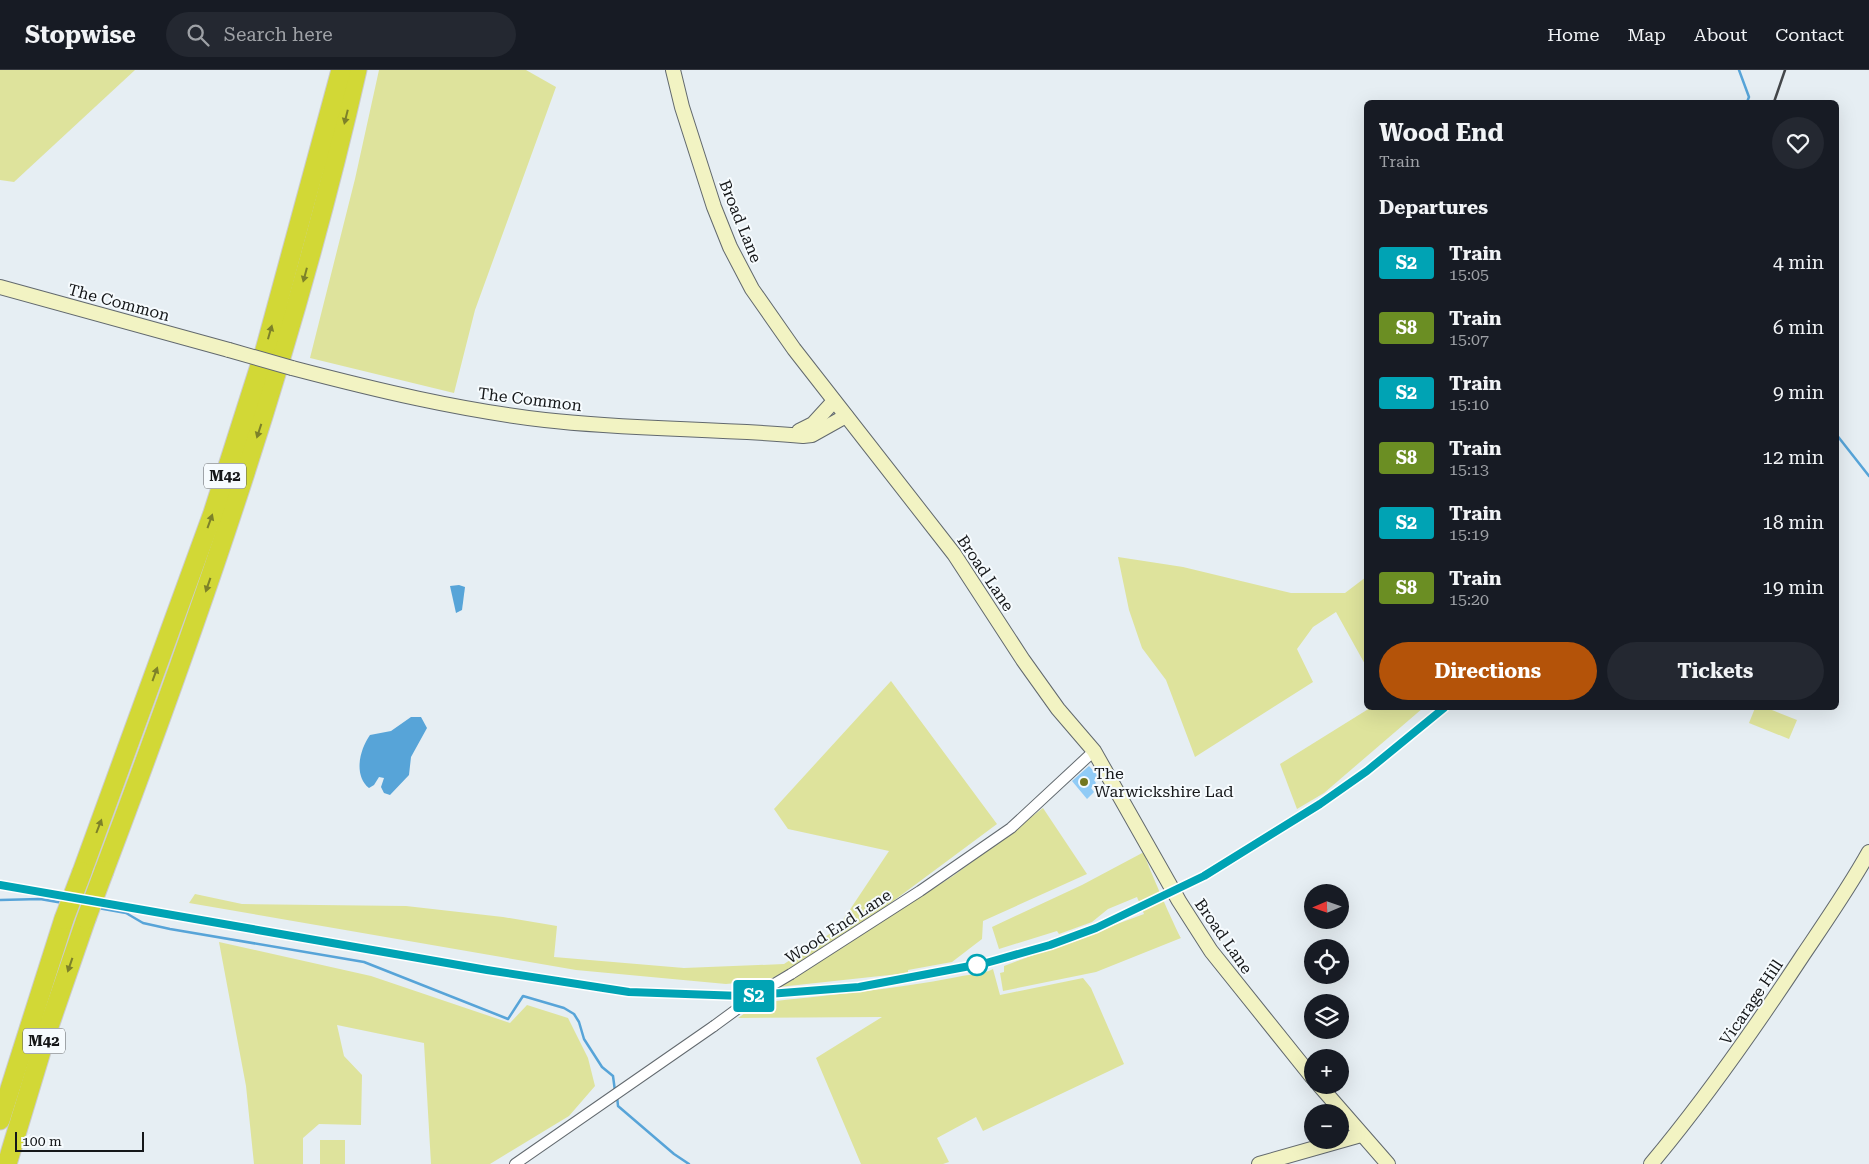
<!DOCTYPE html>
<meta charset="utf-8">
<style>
:root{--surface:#171b24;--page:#242831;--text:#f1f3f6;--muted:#9ea1a6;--line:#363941;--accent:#b45309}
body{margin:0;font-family:"Roboto Serif",serif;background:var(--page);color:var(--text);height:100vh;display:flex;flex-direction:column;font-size:19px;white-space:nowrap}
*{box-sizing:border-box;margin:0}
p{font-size:16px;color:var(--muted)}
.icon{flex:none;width:28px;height:28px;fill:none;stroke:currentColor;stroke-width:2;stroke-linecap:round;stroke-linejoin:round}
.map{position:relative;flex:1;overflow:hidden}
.details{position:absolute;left:1364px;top:30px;width:475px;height:610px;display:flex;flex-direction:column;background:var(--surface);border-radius:8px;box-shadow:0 5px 20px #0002}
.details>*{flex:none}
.badge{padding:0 10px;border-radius:4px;font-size:18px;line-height:32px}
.needle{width:32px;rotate:268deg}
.tools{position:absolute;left:1304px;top:814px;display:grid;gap:10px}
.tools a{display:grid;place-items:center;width:45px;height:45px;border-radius:50%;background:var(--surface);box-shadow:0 5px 20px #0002;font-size:25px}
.scale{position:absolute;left:15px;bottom:12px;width:129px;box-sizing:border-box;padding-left:5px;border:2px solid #151719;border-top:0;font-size:14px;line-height:18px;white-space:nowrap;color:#151719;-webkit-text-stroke:4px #f6fbfe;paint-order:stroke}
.map>.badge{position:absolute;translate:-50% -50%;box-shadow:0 0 0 2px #fff}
h2{padding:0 15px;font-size:19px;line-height:45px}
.round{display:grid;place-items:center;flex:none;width:52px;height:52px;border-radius:26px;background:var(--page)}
.overview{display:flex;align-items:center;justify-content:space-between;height:85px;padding:0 15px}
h1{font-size:24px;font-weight:700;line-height:38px}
.button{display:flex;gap:10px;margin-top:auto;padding:10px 15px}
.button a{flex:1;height:58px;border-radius:30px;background:var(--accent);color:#fff;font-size:20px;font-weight:700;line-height:58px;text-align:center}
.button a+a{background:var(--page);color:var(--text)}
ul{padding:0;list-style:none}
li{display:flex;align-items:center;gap:15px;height:65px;padding:0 15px}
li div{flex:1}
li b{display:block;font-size:19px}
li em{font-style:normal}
li .badge{min-width:55px;font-weight:700;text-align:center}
header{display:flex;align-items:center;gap:30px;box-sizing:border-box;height:70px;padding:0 25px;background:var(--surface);border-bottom:1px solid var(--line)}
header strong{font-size:24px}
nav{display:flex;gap:28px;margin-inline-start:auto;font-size:18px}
.search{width:350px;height:45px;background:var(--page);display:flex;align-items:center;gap:12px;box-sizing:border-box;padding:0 18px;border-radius:28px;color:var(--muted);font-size:19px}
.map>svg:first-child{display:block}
.green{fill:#dee39c}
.water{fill:#57a4d8}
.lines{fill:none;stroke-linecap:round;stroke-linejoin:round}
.stream{stroke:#57a4d8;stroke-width:2.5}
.building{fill:#90cbf6}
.street-casing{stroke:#62696e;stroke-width:12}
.secondary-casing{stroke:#62696e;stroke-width:16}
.highway-casing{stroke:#ccc;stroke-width:21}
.street{stroke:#fff;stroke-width:10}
.secondary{stroke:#f2f3c3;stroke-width:14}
.highway{stroke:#d2d836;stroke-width:19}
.rail{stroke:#44474a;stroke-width:2.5}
.street-bridge-casing{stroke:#62696e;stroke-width:12;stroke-linecap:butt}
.secondary-bridge-casing{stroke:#62696e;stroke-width:16;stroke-linecap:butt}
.highway-bridge-casing{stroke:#ccc;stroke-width:21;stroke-linecap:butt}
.street-bridge{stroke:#fff;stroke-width:10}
.secondary-bridge{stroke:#f2f3c3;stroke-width:14}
.highway-bridge{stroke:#d2d836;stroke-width:19}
.oneway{fill:#7d8129}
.line-casing{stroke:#fff;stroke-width:11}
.line{stroke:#00a3b4;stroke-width:8}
.poi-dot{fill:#73771f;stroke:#f6fbfe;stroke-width:2}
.stop-dot{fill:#fff;stroke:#00a3b4;stroke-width:2.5}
.labels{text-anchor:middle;stroke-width:4;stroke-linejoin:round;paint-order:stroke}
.shield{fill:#f6fbfe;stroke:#585b5e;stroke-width:1}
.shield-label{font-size:15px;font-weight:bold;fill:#151719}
.street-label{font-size:16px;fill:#151719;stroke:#f6fbfe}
.poi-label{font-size:16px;fill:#151719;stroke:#f6fbfe;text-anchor:start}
</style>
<header>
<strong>Stopwise</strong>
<div class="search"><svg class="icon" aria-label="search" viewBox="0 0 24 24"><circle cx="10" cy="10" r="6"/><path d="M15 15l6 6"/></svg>Search here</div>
<nav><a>Home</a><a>Map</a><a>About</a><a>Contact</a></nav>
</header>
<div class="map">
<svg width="1869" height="1094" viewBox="0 0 1869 1094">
<rect width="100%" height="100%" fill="#e6eef3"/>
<g class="green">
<path d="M0 0H135L14 112 0 110Z"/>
<path d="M379 0H526L556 17 475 240 454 323 310 288 355 109Z"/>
<path d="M1118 487 1183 497 1291 523H1345L1366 507V596L1336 542 1313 557 1297 579 1313 612 1195 687 1166 610 1142 578 1129 540Z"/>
<path d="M891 611 997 754 869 849 797 898 767 910 726 914 576 900 189 833 195 824 242 834 406 836 503 847 557 856 554 887 684 898 784 894 837 859 889 781 788 759 774 739Z"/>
<path d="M1370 638H1423L1324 723 1297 739 1280 694Z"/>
<path d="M1755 638H1767L1797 650 1789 669 1749 653Z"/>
<path d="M1043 738 1087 804 983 851 982 869 952 892 908 900V903L779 917 953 806Z"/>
<path d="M1144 782C1144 788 1176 859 1181 868L1096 902 1003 921 1000 903 1004 902V896L1144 844 1137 827 1108 839 1092 852 1059 864 1057 861 999 879 992 857 1082 815Z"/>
<path d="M219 872 371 906 510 953 527 935 568 948 588 988 595 1016 569 1046 490 1094H431L424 973 337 955 344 986 362 1005 361 1055 319 1054 303 1068V1094H254L246 1016Z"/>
<path d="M993 899 1000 925 1083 908 1091 918 1124 994 983 1061 976 1047 937 1068 949 1092 943 1094H861L816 988 882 947 738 948 759 933C825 925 892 920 957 907 970 904 982 905 993 899Z"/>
<rect x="320" y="1070" width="25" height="24"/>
</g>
<g class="water">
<path d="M459 515 465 517 462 540 456 543 450 516Z"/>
<path d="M411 647H421L427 658 411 687 409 705 390 725 384 723 381 717 384 708 379 707 374 715 369 718C353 705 360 679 370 665L391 661Z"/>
</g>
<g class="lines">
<g class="stream">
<path d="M1739 0 1749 27 1747 32"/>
<path d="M1836 364 1869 406"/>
<path d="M0 830 40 829 63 833"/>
<path d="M98 838 126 843 143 853 170 859 364 892 508 949 523 926 564 938 574 944 579 952 584 969 602 997 613 1006 615 1021"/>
<path d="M617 1026 618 1036 674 1084 689 1094"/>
</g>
</g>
<path class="building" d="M1089 696 1098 706 1094 710 1096 713 1091 718 1094 722 1087 729 1072 711Z"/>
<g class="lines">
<defs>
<g id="street">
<path d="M791 904 920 821 1011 758 1094 681"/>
<path d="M515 1094 714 956"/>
</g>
<g id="secondary">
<path d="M673 0 682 37 714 137 730 177 752 219 794 279 954 484 1023 590 1058 639 1094 681 1179 831 1211 881 1312 1007"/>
<path d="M0 217 229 280"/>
<path d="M292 298C376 320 459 340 545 350 631 360 717 358 803 366L812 365 846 346"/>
<path d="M799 361 813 354 834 331"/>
<path d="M1319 1015 1388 1094"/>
<path d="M1259 1094 1361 1065"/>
<path d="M1651 1094C1707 1027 1755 958 1803 885 1826 851 1849 818 1869 782"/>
</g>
<g id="highway">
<path d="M104 801C203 539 295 274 357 0"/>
<path d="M82 802 213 443 265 280 341 0"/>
<path d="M0 1050 64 849"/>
<path d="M7 1094 46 965 86 849"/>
</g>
</defs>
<use href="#street" class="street-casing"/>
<use href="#secondary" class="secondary-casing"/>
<use href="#highway" class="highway-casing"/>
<use href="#street" class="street"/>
<use href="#secondary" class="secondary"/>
<use href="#highway" class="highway"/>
<g class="rail">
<path d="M1774 32 1785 0"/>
<path d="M1320 734 1367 701 1444 638"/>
<path d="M0 815 543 910C742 941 961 928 1142 835"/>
</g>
<defs>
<path id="street-bridge" d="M714 956 759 923 791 904"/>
<path id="secondary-bridge" d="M229 280 292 298"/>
<g id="highway-bridge">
<path d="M64 849 82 802"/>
<path d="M86 849 104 801"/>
</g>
</defs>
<use href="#street-bridge" class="street-bridge-casing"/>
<use href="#secondary-bridge" class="secondary-bridge-casing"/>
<use href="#highway-bridge" class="highway-bridge-casing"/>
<use href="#street-bridge" class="street-bridge"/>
<use href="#secondary-bridge" class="secondary-bridge"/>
<use href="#highway-bridge" class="highway-bridge"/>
</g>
<defs><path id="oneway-solid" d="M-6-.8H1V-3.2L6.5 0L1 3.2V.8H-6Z" transform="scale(1.25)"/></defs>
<g class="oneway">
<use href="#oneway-solid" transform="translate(346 47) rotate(104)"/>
<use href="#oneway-solid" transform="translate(305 205) rotate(105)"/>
<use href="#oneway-solid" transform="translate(270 262) rotate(-74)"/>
<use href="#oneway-solid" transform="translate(259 361) rotate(108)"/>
<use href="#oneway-solid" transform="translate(210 451) rotate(-70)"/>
<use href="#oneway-solid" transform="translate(208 515) rotate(109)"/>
<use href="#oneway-solid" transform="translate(155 604) rotate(-70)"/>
<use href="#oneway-solid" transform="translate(99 756) rotate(-69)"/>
<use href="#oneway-solid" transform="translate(70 895) rotate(109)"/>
</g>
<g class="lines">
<defs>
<path id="line" d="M0 815 487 900 629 922 742 926 859 917 986 893 1050 875 1096 858 1204 806 1320 734 1367 701 1444 638"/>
</defs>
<use href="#line" class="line-casing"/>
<use href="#line" class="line"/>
</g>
<circle class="poi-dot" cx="1084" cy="712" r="5"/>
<circle class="stop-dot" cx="977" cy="895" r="10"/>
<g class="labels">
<g class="shield">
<rect x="204" y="393.5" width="42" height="25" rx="4"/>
<rect x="23" y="958.5" width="42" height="25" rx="4"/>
</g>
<g class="shield-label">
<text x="225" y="411">M42</text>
<text x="44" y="976">M42</text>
</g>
<g class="street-label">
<text transform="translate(741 151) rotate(68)" y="6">Broad Lane</text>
<text transform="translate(119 232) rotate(15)" y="6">The Common</text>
<text transform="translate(530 329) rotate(7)" y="6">The Common</text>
<text transform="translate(986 503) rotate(56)" y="6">Broad Lane</text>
<text transform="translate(838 856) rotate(-33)" y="6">Wood End Lane</text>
<text transform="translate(1224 866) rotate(55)" y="6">Broad Lane</text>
<text transform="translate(1751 932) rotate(-56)" y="6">Vicarage Hill</text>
</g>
<g class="poi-label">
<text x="1094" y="709">The<tspan x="1094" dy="18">Warwickshire Lad</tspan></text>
</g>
</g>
</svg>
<div class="tools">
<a><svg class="needle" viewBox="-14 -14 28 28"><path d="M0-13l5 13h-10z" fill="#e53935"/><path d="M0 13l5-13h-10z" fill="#9ea1a6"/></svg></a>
<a><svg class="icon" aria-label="locate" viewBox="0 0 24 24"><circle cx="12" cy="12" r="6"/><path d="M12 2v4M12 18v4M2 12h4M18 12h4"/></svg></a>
<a><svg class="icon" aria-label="layers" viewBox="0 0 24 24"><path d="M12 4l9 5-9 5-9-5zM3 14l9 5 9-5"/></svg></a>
<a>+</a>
<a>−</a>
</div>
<div class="scale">100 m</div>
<b class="badge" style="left:754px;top:926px;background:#00a3b4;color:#fff">S2</b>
<section class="details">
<div class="overview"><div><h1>Wood End</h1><p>Train</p></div><a class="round"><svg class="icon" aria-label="heart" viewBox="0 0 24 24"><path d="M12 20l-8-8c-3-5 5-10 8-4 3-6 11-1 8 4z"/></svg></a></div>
<h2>Departures</h2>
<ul>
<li><span class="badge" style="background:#00a3b4;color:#fff">S2</span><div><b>Train</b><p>15:05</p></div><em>4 min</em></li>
<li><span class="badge" style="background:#6b8e23;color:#fff">S8</span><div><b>Train</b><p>15:07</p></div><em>6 min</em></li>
<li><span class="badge" style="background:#00a3b4;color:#fff">S2</span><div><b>Train</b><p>15:10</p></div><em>9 min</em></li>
<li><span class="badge" style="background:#6b8e23;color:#fff">S8</span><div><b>Train</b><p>15:13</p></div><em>12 min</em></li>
<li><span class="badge" style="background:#00a3b4;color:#fff">S2</span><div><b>Train</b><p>15:19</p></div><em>18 min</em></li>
<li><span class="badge" style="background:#6b8e23;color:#fff">S8</span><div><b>Train</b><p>15:20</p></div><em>19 min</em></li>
</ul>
<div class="button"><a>Directions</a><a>Tickets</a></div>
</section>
</div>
